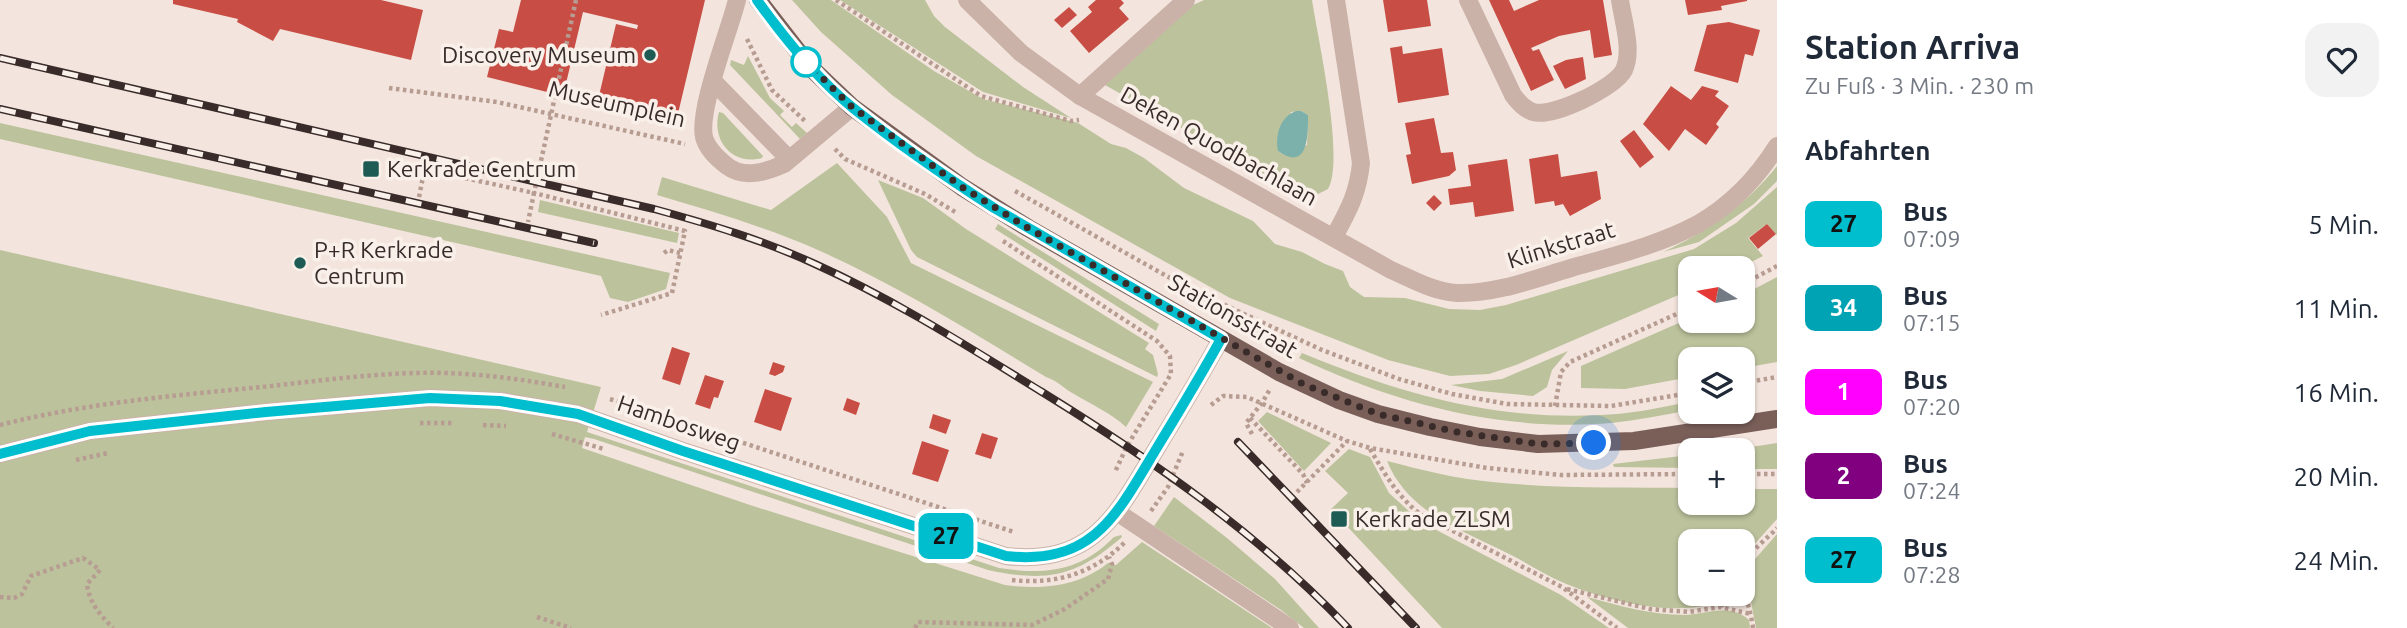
<!DOCTYPE html>
<html lang="de">
<meta charset="utf-8">
<style>
:root{--surface:#fff;--page:#f2f2f3;--text:#1f2937;--muted:#747a83}
body{margin:0;font-family:Ubuntu,sans-serif;background:var(--page);color:var(--text);height:100vh;display:flex;flex-direction:column;font-size:26px;white-space:nowrap}
*{box-sizing:border-box;margin:0}
p{font-size:23px;color:var(--muted)}
.icon{flex:none;width:38px;height:38px;fill:none;stroke:currentColor;stroke-width:2;stroke-linecap:round;stroke-linejoin:round}
.map{position:relative;flex:1;overflow:hidden}
.panel{display:flex;flex-direction:column;background:var(--surface);width:630px}
.panel>*{flex:none}
.badge{padding:0 14px;border-radius:10px;font-size:24px;line-height:46px}
.needle{width:46px;rotate:281deg}
.tools{position:absolute;left:1678px;top:256px;display:grid;gap:14px}
.tools a{display:grid;place-items:center;width:77px;height:77px;border-radius:14px;background:var(--surface);box-shadow:0 2px 5px #0004;font-size:35px}
.you{position:absolute;width:35px;height:35px;margin:-18px;border:5px solid #fff;border-radius:50%;background:#1a73e8;box-shadow:0 0 0 10px #1a73e833}
.map>.badge{position:absolute;translate:-50% -50%;box-shadow:0 0 0 4px #fff}
h2{padding:0 28px;font-size:26px;line-height:63px}
.round{display:grid;place-items:center;flex:none;width:74px;height:74px;border-radius:21px;background:var(--page)}
.headline{display:flex;align-items:center;justify-content:space-between;height:119px;padding:0 28px}
h1{font-size:33px;font-weight:600;line-height:52px}
ul{padding:0;list-style:none}
li{display:flex;align-items:center;gap:21px;height:84px;padding:0 28px}
li div{flex:1}
li b{display:block;font-size:26px}
li em{font-style:normal}
li .badge{min-width:77px;font-weight:700;text-align:center}
main{display:flex;flex:1;min-height:0}
.map>svg:first-child{display:block}
.green{fill:#bcc29c;fill-rule:evenodd}
.water{fill:#7bb1aa}
.building{fill:#c84e45}
.lines{fill:none;stroke-linecap:round;stroke-linejoin:round}
.path{stroke:#b79c92;stroke-width:4.5;stroke-dasharray:3.5 3.5;stroke-linecap:butt}
.minor{stroke:#cbb2a8;stroke-width:18}
.major{stroke:#7a5f59;stroke-width:18}
.rail-casing{stroke:#382b29;stroke-width:8}
.rail{stroke:#faf0ea;stroke-width:5;stroke-dasharray:16;stroke-linecap:butt}
.line-casing{stroke:#fff;stroke-width:16}
.line{stroke:#00becd;stroke-width:10}
.walk{stroke:#382b29;stroke-width:7;stroke-dasharray:0 12.6}
.poi-dot{fill:#1d5b54;stroke:#faf0ea;stroke-width:2.5}
.stop-dot{fill:#fff;stroke:#00becd;stroke-width:3.5}
.labels{text-anchor:middle;stroke-width:7;stroke-linejoin:round;paint-order:stroke}
.poi-label{font-size:23px;fill:#382b29;stroke:#faf0ea;text-anchor:start}
.street-label{font-size:23px;fill:#382b29;stroke:#faf0ea}
</style>
<main>
<div class="map">
<svg width="1777" height="628" viewBox="0 0 1777 628">
<rect width="100%" height="100%" fill="#f3e5dd"/>
<g class="green">
<path d="M792 0H831L934 71 983 99 1078 123 1111 144 1126 148 1144 158 1184 188 1253 221 1275 244 1302 252 1325 264 1343 271 1350 287 1364 297 1405 298 1449 309 1480 310 1506 305 1694 249 1736 223 1777 187V235L1767 224 1748 238 1763 256C1737 271 1719 268 1690 268V290L1516 365 1489 374 1450 376 1388 360 1230 298 976 156 892 95 821 32Z"/>
<path d="M840 0H925L934 16 945 27 1023 87 1071 118 983 92Z"/>
<path d="M1204 0H1312C1318 39 1345 159 1328 189L1316 195 1297 193 1105 85 1193 5ZM1301 111 1308 115 1307 145 1284 155 1278 151 1291 112Z"/>
<path d="M748 56 770 98 784 111 780 115 792 127 796 123 807 133 800 139 730 65 731 60 744 65Z"/>
<path d="M719 112 723 113 763 156 762 158C732 166 711 140 719 112Z"/>
<path d="M0 123 670 273 666 289 628 302 610 298 601 276 0 139Z"/>
<path d="M837 163 887 217 911 263 1153 382 1126 427C1111 413 1092 405 1074 394 1063 388 1058 381 1046 377 972 332 898 286 818 250 766 227 711 211 657 195L662 177 771 210Z"/>
<path d="M1777 166V181L1754 204 1699 242 1663 252C1707 232 1747 204 1777 166Z"/>
<path d="M878 180 923 198 966 229 1149 343 1145 349 1153 355 1158 374 1157 377 917 257 911 250Z"/>
<path d="M540 200 679 233 677 243 538 212Z"/>
<path d="M998 224 1159 324 1156 331 995 229Z"/>
<path d="M0 250 601 387 587 432 999 568C1045 575 1080 572 1114 537L1121 535 1122 537C1077 576 1048 583 988 570L594 439 585 437 582 448 750 505 1005 585C1041 590 1078 587 1108 563L1116 565 1142 542 1272 628H0Z"/>
<path d="M1777 277V362L1743 368V359H1690V377L1625 389 1581 388V366L1690 318V320H1743V295Z"/>
<path d="M1199 299 1287 340 1283 349 1196 302Z"/>
<path d="M1568 351 1552 370 1547 387 1533 396 1480 391 1451 385 1502 379Z"/>
<path d="M1302 353C1406 396 1502 423 1617 414 1642 412 1666 406 1690 402V410C1664 415 1638 420 1611 423 1501 432 1397 404 1299 358Z"/>
<path d="M1267 412 1331 443 1304 471 1258 421Z"/>
<path d="M1777 443V469H1743V450H1732Z"/>
<path d="M1349 449 1370 457 1389 493 1421 522 1561 595 1609 628H1442L1331 509 1348 493 1325 471Z"/>
<path d="M1690 455V468L1614 467 1613 464Z"/>
<path d="M1387 461C1422 470 1457 479 1492 482 1558 489 1624 487 1690 488V502H1743V489H1777V519L1743 557V541H1690V593L1734 594C1691 623 1609 602 1564 583 1545 575 1526 562 1507 553 1462 530 1408 513 1387 461Z"/>
<path d="M1174 497 1227 538 1275 579 1319 628H1304L1281 610 1154 526Z"/>
<path d="M1777 534V628H1756L1748 586 1749 566Z"/>
<path d="M1587 597C1620 606 1652 615 1686 615 1707 614 1731 603 1749 620L1750 628H1628Z"/>
</g>
<path class="water" d="M1296 111H1301L1308 115C1308 133 1309 173 1278 151 1275 135 1280 117 1296 111Z"/>
<g class="building">
<path d="M173 0H381L423 10 411 60 280 29 273 41 237 22 238 19 173 4Z"/>
<path d="M521 0H705L676 122 597 104 616 24 637 29 638 25 583 12 563 96 487 77 499 29 513 32Z"/>
<path d="M1096 0H1121L1124 3 1119 8 1129 19 1089 53 1070 31 1092 12 1088 7Z"/>
<path d="M1383 0H1427L1431 26 1388 32Z"/>
<path d="M1489 0H1509L1514 11 1539 0H1603L1612 55 1594 58 1590 30 1559 36 1531 48 1533 51 1539 49 1554 80 1531 91Z"/>
<path d="M1685 0H1747V1L1721 6 1722 10 1688 15Z"/>
<path d="M1069 7 1077 15 1062 28 1054 20Z"/>
<path d="M1729 22 1760 30 1753 56 1745 54 1738 83 1694 71 1707 25Z"/>
<path d="M1402 46 1403 54 1442 48 1449 95 1398 103 1390 48Z"/>
<path d="M1583 57 1586 79 1565 89 1553 66 1566 60Z"/>
<path d="M1671 86 1691 100 1702 86 1719 91 1715 96 1729 106 1716 124 1719 127 1706 145 1685 129 1669 151 1643 124Z"/>
<path d="M1434 118 1441 153 1453 152 1456 170 1449 176 1412 184 1406 155 1411 154 1405 123Z"/>
<path d="M1634 130 1654 157 1640 168 1620 141Z"/>
<path d="M1558 154 1561 177 1597 171 1601 199 1570 216 1563 204 1555 206 1554 201 1535 204 1529 159Z"/>
<path d="M1507 159 1514 211 1475 217 1473 202 1450 205 1448 189 1471 186 1468 165Z"/>
<path d="M1434 195 1442 203 1434 211 1426 203Z"/>
<path d="M1767 224 1776 234 1758 249 1749 238Z"/>
<path d="M672 347 690 353 680 385 662 379Z"/>
<path d="M773 362 785 366 783 372 775 376 769 374Z"/>
<path d="M705 375 724 381 718 398 714 397 710 409 695 404Z"/>
<path d="M765 389 792 398 781 431 754 422Z"/>
<path d="M847 398 860 403 856 415 843 410Z"/>
<path d="M933 414 951 420 946 434 929 428Z"/>
<path d="M982 433 998 438 991 459 975 454Z"/>
<path d="M922 441 949 450 938 482 912 474Z"/>
</g>
<g class="lines">
<g class="path">
<path d="M576 0 534 193 685 231 672 293 601 315"/>
<path d="M836 0 981 96 1071 121 1079 120"/>
<path d="M747 39 772 90 806 122"/>
<path d="M389 88 497 102 685 144"/>
<path d="M835 149 845 159 925 194 957 213"/>
<path d="M424 169 534 193 528 222"/>
<path d="M1015 191 1188 288 1322 350 1399 379 1452 394 1507 404 1611 406 1690 393"/>
<path d="M419 197 426 162"/>
<path d="M1003 241 1157 341 1170 356 1171 374 1127 446 1115 472"/>
<path d="M664 253 668 250 680 253"/>
<path d="M1743 284 1777 266"/>
<path d="M1288 354 1296 339"/>
<path d="M1743 383 1777 377"/>
<path d="M610 399 1014 532"/>
<path d="M1211 405 1223 396 1247 397 1347 441 1370 448 1487 468 1561 475 1690 474"/>
<path d="M1555 406 1561 372 1570 362 1690 308"/>
<path d="M1250 418 1303 474 1307 483"/>
<path d="M420 423H453"/>
<path d="M0 425C83 404 167 396 252 388 322 381 394 369 465 374 498 376 531 381 565 387"/>
<path d="M483 425 506 426"/>
<path d="M552 434 604 449"/>
<path d="M1252 434 1246 423 1262 403 1270 389"/>
<path d="M1370 449C1385 474 1397 496 1420 514L1562 587 1617 628"/>
<path d="M76 460 108 453"/>
<path d="M1743 474H1777"/>
<path d="M1297 492 1347 441"/>
<path d="M1151 511 1168 487 1183 451"/>
<path d="M1012 580C1056 585 1094 573 1125 542"/>
<path d="M1567 589 1650 609 1689 612 1720 607 1751 614"/>
<path d="M0 597 14 598 22 594 31 576 83 558 100 570 87 584C89 602 100 615 113 628"/>
<path d="M1721 606 1738 593"/>
<path d="M537 617 571 628"/>
<path d="M915 628 918 622 1032 625 1065 609 1108 579 1112 564 1109 557"/>
<path d="M1753 628C1751 609 1738 580 1747 561 1752 549 1768 538 1777 528"/>
</g>
<g class="minor">
<path d="M737 0C729 32 698 109 704 137 707 149 717 158 727 166 744 179 766 172 784 164L852 107"/>
<path d="M967 0 1021 53 1080 96 1391 270C1412 279 1434 292 1457 293 1496 294 1534 279 1571 268 1613 256 1659 245 1698 224 1731 205 1757 178 1777 146"/>
<path d="M1468 0 1513 95C1518 102 1524 109 1533 112 1552 118 1615 88 1624 70 1633 50 1623 21 1620 0"/>
<path d="M713 81 789 159"/>
<path d="M1080 96 1186 0"/>
<path d="M1334 237C1348 211 1358 194 1361 163L1336 0"/>
<path d="M0 454 90 431 266 412 430 398 500 401 578 414 683 451 1006 556C1095 566 1118 512 1158 446 1180 410 1201 375 1221 339"/>
<path d="M1117 512 1290 628"/>
</g>
<path class="major" d="M758 0 810 67 852 107 962 187 1028 228 1279 372 1339 400 1378 414 1430 427 1480 437 1538 444 1634 441 1777 419"/>
<defs>
<g id="rail">
<path d="M0 58 654 209C709 224 763 240 815 264 895 300 967 346 1042 392 1152 460 1258 533 1348 628"/>
<path d="M0 109 594 243"/>
<path d="M1238 442 1416 628"/>
</g>
</defs>
<use href="#rail" class="rail-casing"/>
<use href="#rail" class="rail"/>
</g>
<g class="lines">
<defs>
<path id="line" d="M0 454 90 431 266 412 430 398 500 401 578 414 683 451 1006 556C1095 566 1118 512 1158 446 1180 410 1201 375 1221 339L994 208C946 177 898 144 853 108 816 78 785 39 757 0"/>
</defs>
<use href="#line" class="line-casing"/>
<use href="#line" class="line"/>
<path class="walk" d="M806 62 852 107 962 187 1028 228 1303 384 1378 414 1457 432 1538 444 1594 443"/>
</g>
<g class="poi-dot">
<circle cx="650" cy="55" r="7"/>
<rect x="362" y="160" width="18" height="18" rx="3.5"/>
<circle cx="300" cy="263" r="7"/>
<rect x="1330" y="510" width="18" height="18" rx="3.5"/>
</g>
<circle class="stop-dot" cx="806" cy="62" r="14"/>
<g class="labels">
<g class="poi-label">
<text x="636" y="63" text-anchor="end">Discovery Museum</text>
<text x="387" y="177">Kerkrade Centrum</text>
<text x="314" y="258">P+R Kerkrade<tspan x="314" dy="26">Centrum</tspan></text>
<text x="1355" y="527">Kerkrade ZLSM</text>
</g>
<g class="street-label">
<text transform="translate(617 104) rotate(13)" y="8">Museumplein</text>
<text transform="translate(1219 146) rotate(29)" y="8">Deken Quodbachlaan</text>
<text transform="translate(1561 245) rotate(-17)" y="8">Klinkstraat</text>
<text transform="translate(1233 316) rotate(30)" y="8">Stationsstraat</text>
<text transform="translate(679 423) rotate(19)" y="8">Hambosweg</text>
</g>
</g>
</svg>
<div class="tools">
<a><svg class="needle" viewBox="-14 -14 28 28"><path d="M0-13l5 13h-10z" fill="#e53935"/><path d="M0 13l5-13h-10z" fill="#747a83"/></svg></a>
<a><svg class="icon" aria-label="layers" viewBox="0 0 24 24"><path d="M12 4l9 5-9 5-9-5zM3 14l9 5 9-5"/></svg></a>
<a>+</a>
<a>−</a>
</div>
<div class="you" style="left:1594px;top:443px"></div>
<b class="badge" style="left:946px;top:536px;background:#00becd;color:#111">27</b>
</div>
<section class="panel">
<div class="headline"><div><h1>Station Arriva</h1><p>Zu Fuß · 3 Min. · 230 m</p></div><a class="round"><svg class="icon" aria-label="heart" viewBox="0 0 24 24"><path d="M12 20l-8-8c-3-5 5-10 8-4 3-6 11-1 8 4z"/></svg></a></div>
<h2>Abfahrten</h2>
<ul>
<li><span class="badge" style="background:#00becd;color:#111">27</span><div><b>Bus</b><p>07:09</p></div><em>5 Min.</em></li>
<li><span class="badge" style="background:#00a3b4;color:#fff">34</span><div><b>Bus</b><p>07:15</p></div><em>11 Min.</em></li>
<li><span class="badge" style="background:#f0f;color:#fff">1</span><div><b>Bus</b><p>07:20</p></div><em>16 Min.</em></li>
<li><span class="badge" style="background:#800080;color:#fff">2</span><div><b>Bus</b><p>07:24</p></div><em>20 Min.</em></li>
<li><span class="badge" style="background:#00becd;color:#111">27</span><div><b>Bus</b><p>07:28</p></div><em>24 Min.</em></li>
</ul>
</section>
</main>
